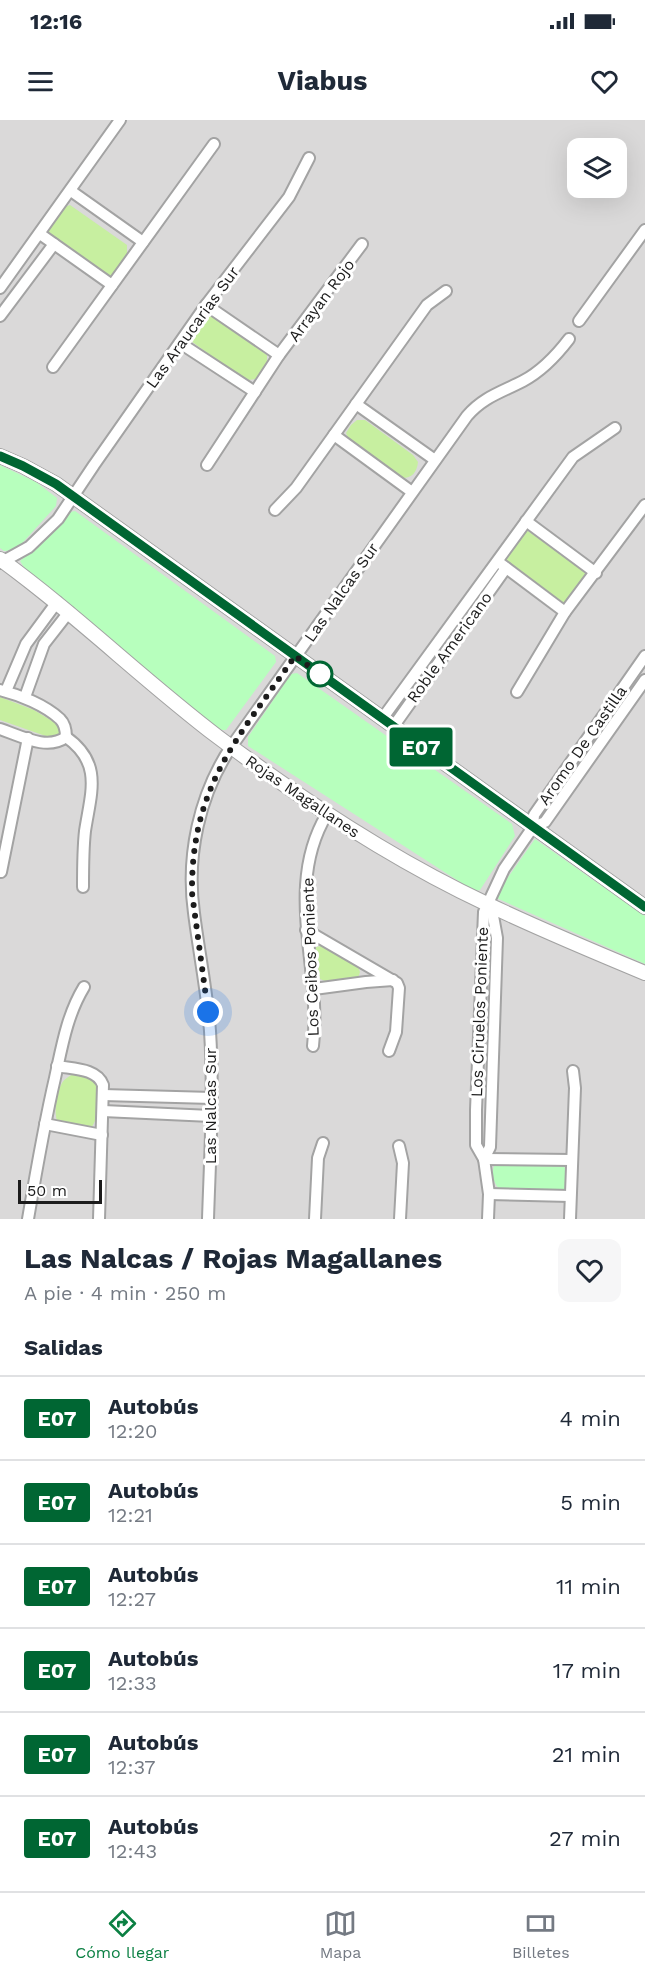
<!DOCTYPE html>
<html lang="es">
<meta charset="utf-8">
<style>
:root{--surface:#fff;--page:#f6f6f7;--text:#1f2937;--muted:#747a83;--line:#e0e1e3;--accent:#0b8043}
body{margin:0;font-family:"Work Sans",sans-serif;background:var(--page);color:var(--text);height:100vh;display:flex;flex-direction:column;font-size:22px;white-space:nowrap}
*{box-sizing:border-box;margin:0}
p{font-size:20px;color:var(--muted)}
.icon{flex:none;width:33px;height:33px;fill:none;stroke:currentColor;stroke-width:2;stroke-linecap:round;stroke-linejoin:round}
.map{position:relative;height:1099px;overflow:hidden}
.details{display:flex;flex-direction:column;background:var(--surface);flex:1}
.details>*{flex:none}
.badge{padding:0 12px;border-radius:4px;font-size:21px;line-height:39px}
.fabs{position:absolute;left:567px;top:18px;display:grid;gap:12px}
.fabs a{display:grid;place-items:center;width:60px;height:60px;border-radius:12px;background:var(--surface);box-shadow:0 6px 24px #0002;font-size:30px}
.scale{position:absolute;left:18px;bottom:15px;width:84px;box-sizing:border-box;padding-left:6px;border:3px solid #1c1c1c;border-top:0;font-size:16px;line-height:21px;white-space:nowrap;color:#1c1c1c;-webkit-text-stroke:4px #fff;paint-order:stroke}
.you{position:absolute;width:30px;height:30px;margin:-15px;border:4px solid #fff;border-radius:50%;background:#1a73e8;box-shadow:0 0 0 9px #1a73e833}
.map>.badge{position:absolute;translate:-50% -50%;box-shadow:0 0 0 3px #fff}
h2{padding:0 24px;font-size:22px;line-height:54px}
.round{display:grid;place-items:center;flex:none;width:63px;height:63px;border-radius:12px;background:var(--page)}
.overview{display:flex;align-items:center;justify-content:space-between;height:102px;padding:0 24px}
h1{font-size:28px;font-weight:700;line-height:45px}
ul{padding:0;list-style:none}
li{display:flex;align-items:center;gap:18px;height:84px;padding:0 24px;border-top:2px solid var(--line)}
li div{flex:1}
li b{display:block;font-size:22px}
li em{font-style:normal}
li .badge{min-width:66px;font-weight:700;text-align:center}
.status{display:flex;justify-content:space-between;align-items:center;height:42px;padding:0 30px;background:var(--surface);direction:ltr}
.status svg{height:16px;fill:currentColor}
header{display:flex;justify-content:space-between;align-items:center;height:78px;padding:0 24px;background:var(--surface);font-size:27px;font-weight:700}
.tab-bar{display:flex;justify-content:space-around;align-items:center;height:84px;border-top:2px solid var(--line);background:var(--surface);font-size:16px;color:var(--muted)}
.tab-bar a{display:grid;justify-items:center;gap:3px}
.tab-bar .current{color:var(--accent)}
.map>svg:first-child{display:block}
.residential{fill:#dad9d9;fill-rule:evenodd}
.grass{fill:#c7efa0}
.park{fill:#b7ffbd}
.lines{fill:none;stroke-linecap:round;stroke-linejoin:round}
.minor-casing{stroke:#a3a3a3;stroke-width:14}
.tertiary-casing{stroke:#a3a3a3;stroke-width:16}
.minor{stroke:#fff;stroke-width:10}
.tertiary{stroke:#fff;stroke-width:14}
.line-casing{stroke:#fff;stroke-width:14}
.line{stroke:#063;stroke-width:9}
.walk{stroke:#1c1c1c;stroke-width:6;stroke-dasharray:0 10.8}
.stop-dot{fill:#fff;stroke:#063;stroke-width:3}
.labels{text-anchor:middle;stroke-width:6;stroke-linejoin:round;paint-order:stroke}
.street-label{font-size:16px;fill:#1c1c1c;stroke:#fff}
</style>
<div class="status"><b>12:16</b><svg viewBox="0 0 49 12"><path d="M0 12V9h3v3zM5 12V6h3v6zM10 12V3h3v9zM15 12V0h3v12zM26 1h20v11H26zM47 4h2v5h-2z"/></svg></div>
<header><svg class="icon" aria-label="menu" viewBox="0 0 24 24"><path d="M4 6h16M4 12h16M4 18h16"/></svg>Viabus<svg class="icon" aria-label="heart" viewBox="0 0 24 24"><path d="M12 20l-8-8c-3-5 5-10 8-4 3-6 11-1 8 4z"/></svg></header>
<div class="map">
<svg width="645" height="1099" viewBox="0 0 645 1099">
<rect width="100%" height="100%" fill="#efeae1"/>
<path class="residential" d="M0 0H645V1099H0ZM578 28H616V68H578Z"/>
<g class="grass">
<path d="M70 85 127 125V134L112 157 109 158 44 111 62 88Z"/>
<path d="M211 196 267 235V246L255 259 249 260 242 258 191 221C191 210 201 199 211 196Z"/>
<path d="M357 300H365L413 335 418 342C417 353 411 359 400 358L350 322 346 313 351 305Z"/>
<path d="M528 411 586 453 587 455 566 484H563L506 443 505 436 524 412Z"/>
<path d="M0 577 34 590 62 607 57 620 0 600Z"/>
<path d="M321 826 358 847 360 852 358 858C346 860 331 865 320 859L314 831 316 827Z"/>
<path d="M73 954 93 960C102 971 100 1002 88 1011L59 1005C53 996 56 974 61 965 63 960 68 957 73 954Z"/>
</g>
<g class="park">
<path d="M0 345 36 362 57 378 56 386 16 430 4 431 0 428Z"/>
<path d="M75 391 275 536 276 542 226 610H219L25 449 20 441 50 415 70 392Z"/>
<path d="M297 553 512 704 515 716 480 770 474 771 248 626V617L291 554Z"/>
<path d="M535 719 645 796V844L494 777Z"/>
<path d="M496 1043 562 1045 568 1051 567 1070 564 1073 499 1069C493 1062 490 1051 496 1043Z"/>
</g>
<g class="lines">
<defs>
<g id="minor">
<path d="M71 71 143 122"/>
<path d="M40 114 112 165"/>
<path d="M0 168 120 0"/>
<path d="M206 185 279 235"/>
<path d="M0 196 54 124"/>
<path d="M579 201 645 110"/>
<path d="M180 223 255 272"/>
<path d="M53 247 214 24"/>
<path d="M356 284 435 340"/>
<path d="M334 315 412 372"/>
<path d="M207 345 279 235 362 124"/>
<path d="M275 390 296 368 427 185 446 171"/>
<path d="M526 401 596 453"/>
<path d="M0 443 29 427 58 399 94 345 206 185 289 77 309 38"/>
<path d="M501 444 565 492"/>
<path d="M0 570C20 575 45 585 60 599 65 604 66 610 66 617"/>
<path d="M6 571 26 524 57 482"/>
<path d="M517 572 565 492 645 385"/>
<path d="M25 577 44 524 69 492"/>
<path d="M382 599 573 337 615 308"/>
<path d="M393 607 506 448"/>
<path d="M0 609C21 616 47 631 66 617"/>
<path d="M66 617C103 643 91 672 85 711 83 729 83 749 83 767"/>
<path d="M533 707 545 702 645 560"/>
<path d="M1 752 28 618"/>
<path d="M306 810 397 863 399 868 396 912 389 931"/>
<path d="M314 869 366 862 393 860"/>
<path d="M313 926C322 847 283 767 327 694"/>
<path d="M57 946C72 949 97 948 103 965L99 1099"/>
<path d="M103 975 212 978"/>
<path d="M103 991 211 996"/>
<path d="M45 1004 102 1015"/>
<path d="M399 1026 403 1043 400 1099"/>
<path d="M484 1039 490 1027 497 818 493 796 487 785"/>
<path d="M484 1039 571 1040"/>
<path d="M489 1074 570 1076"/>
<path d="M28 1099C36 1052 44 1005 55 958 62 926 67 895 84 867"/>
<path d="M208 1099C210 1036 214 974 210 911 207 871 199 833 194 793 186 736 199 675 231 627L467 296C483 277 502 272 523 261 542 251 556 236 569 219"/>
<path d="M315 1099 318 1038 323 1023"/>
<path d="M488 1099 489 1074 484 1039 476 1025V990L484 792 504 749 533 707 534 695 645 536"/>
<path d="M570 1099 575 968 573 951"/>
</g>
<g id="tertiary">
<path d="M0 336 23 346 56 364 645 787"/>
<path d="M0 439C76 494 143 560 218 617 302 680 391 739 487 784 539 809 592 831 645 853"/>
</g>
</defs>
<use href="#minor" class="minor-casing"/>
<use href="#tertiary" class="tertiary-casing"/>
<use href="#minor" class="minor"/>
<use href="#tertiary" class="tertiary"/>
</g>
<g class="lines">
<defs>
<path id="line" d="M0 336 23 346 56 364 645 787"/>
</defs>
<use href="#line" class="line-casing"/>
<use href="#line" class="line"/>
<path class="walk" d="M208 892 192 773C191 665 238 619 295 536L320 554"/>
</g>
<circle class="stop-dot" cx="320" cy="554" r="12"/>
<g class="labels">
<g class="street-label">
<text transform="translate(321 180) rotate(-53)" y="6">Arrayan Rojo</text>
<text transform="translate(192 207) rotate(-54)" y="6">Las Araucarias Sur</text>
<text transform="translate(341 472) rotate(-55)" y="6">Las Nalcas Sur</text>
<text transform="translate(449 527) rotate(-54)" y="6">Roble Americano</text>
<text transform="translate(582 625) rotate(-55)" y="6">Aromo De Castilla</text>
<text transform="translate(303 676) rotate(34)" y="6">Rojas Magallanes</text>
<text transform="translate(310 837) rotate(-92)" y="6">Los Ceibos Poniente</text>
<text transform="translate(479 892) rotate(-88)" y="6">Los Ciruelos Poniente</text>
<text transform="translate(210 986) rotate(-90)" y="6">Las Nalcas Sur</text>
</g>
</g>
</svg>
<div class="fabs">
<a><svg class="icon" aria-label="layers" viewBox="0 0 24 24"><path d="M12 4l9 5-9 5-9-5zM3 14l9 5 9-5"/></svg></a>
</div>
<div class="scale">50 m</div>
<div class="you" style="left:208px;top:892px"></div>
<b class="badge" style="left:421px;top:627px;background:#063;color:#fff">E07</b>
</div>
<section class="details">
<div class="overview"><div><h1>Las Nalcas / Rojas Magallanes</h1><p>A pie · 4 min · 250 m</p></div><a class="round"><svg class="icon" aria-label="heart" viewBox="0 0 24 24"><path d="M12 20l-8-8c-3-5 5-10 8-4 3-6 11-1 8 4z"/></svg></a></div>
<h2>Salidas</h2>
<ul>
<li><span class="badge" style="background:#063;color:#fff">E07</span><div><b>Autobús</b><p>12:20</p></div><em>4 min</em></li>
<li><span class="badge" style="background:#063;color:#fff">E07</span><div><b>Autobús</b><p>12:21</p></div><em>5 min</em></li>
<li><span class="badge" style="background:#063;color:#fff">E07</span><div><b>Autobús</b><p>12:27</p></div><em>11 min</em></li>
<li><span class="badge" style="background:#063;color:#fff">E07</span><div><b>Autobús</b><p>12:33</p></div><em>17 min</em></li>
<li><span class="badge" style="background:#063;color:#fff">E07</span><div><b>Autobús</b><p>12:37</p></div><em>21 min</em></li>
<li><span class="badge" style="background:#063;color:#fff">E07</span><div><b>Autobús</b><p>12:43</p></div><em>27 min</em></li>
</ul>
</section>
<nav class="tab-bar">
<a class="current"><svg class="icon" aria-label="directions" viewBox="0 0 24 24"><path d="M12 3l9 9-9 9-9-9zM9 14v-3h6M13 9l2 2-2 2"/></svg>Cómo llegar</a>
<a><svg class="icon" aria-label="map" viewBox="0 0 24 24"><path d="M3 6l6-2 6 2 6-2v14l-6 2-6-2-6 2zM9 4v14M15 6v14"/></svg>Mapa</a>
<a><svg class="icon" aria-label="tickets" viewBox="0 0 24 24"><path d="M3 7h18v10H3zM15 7v10"/></svg>Billetes</a>
</nav>
